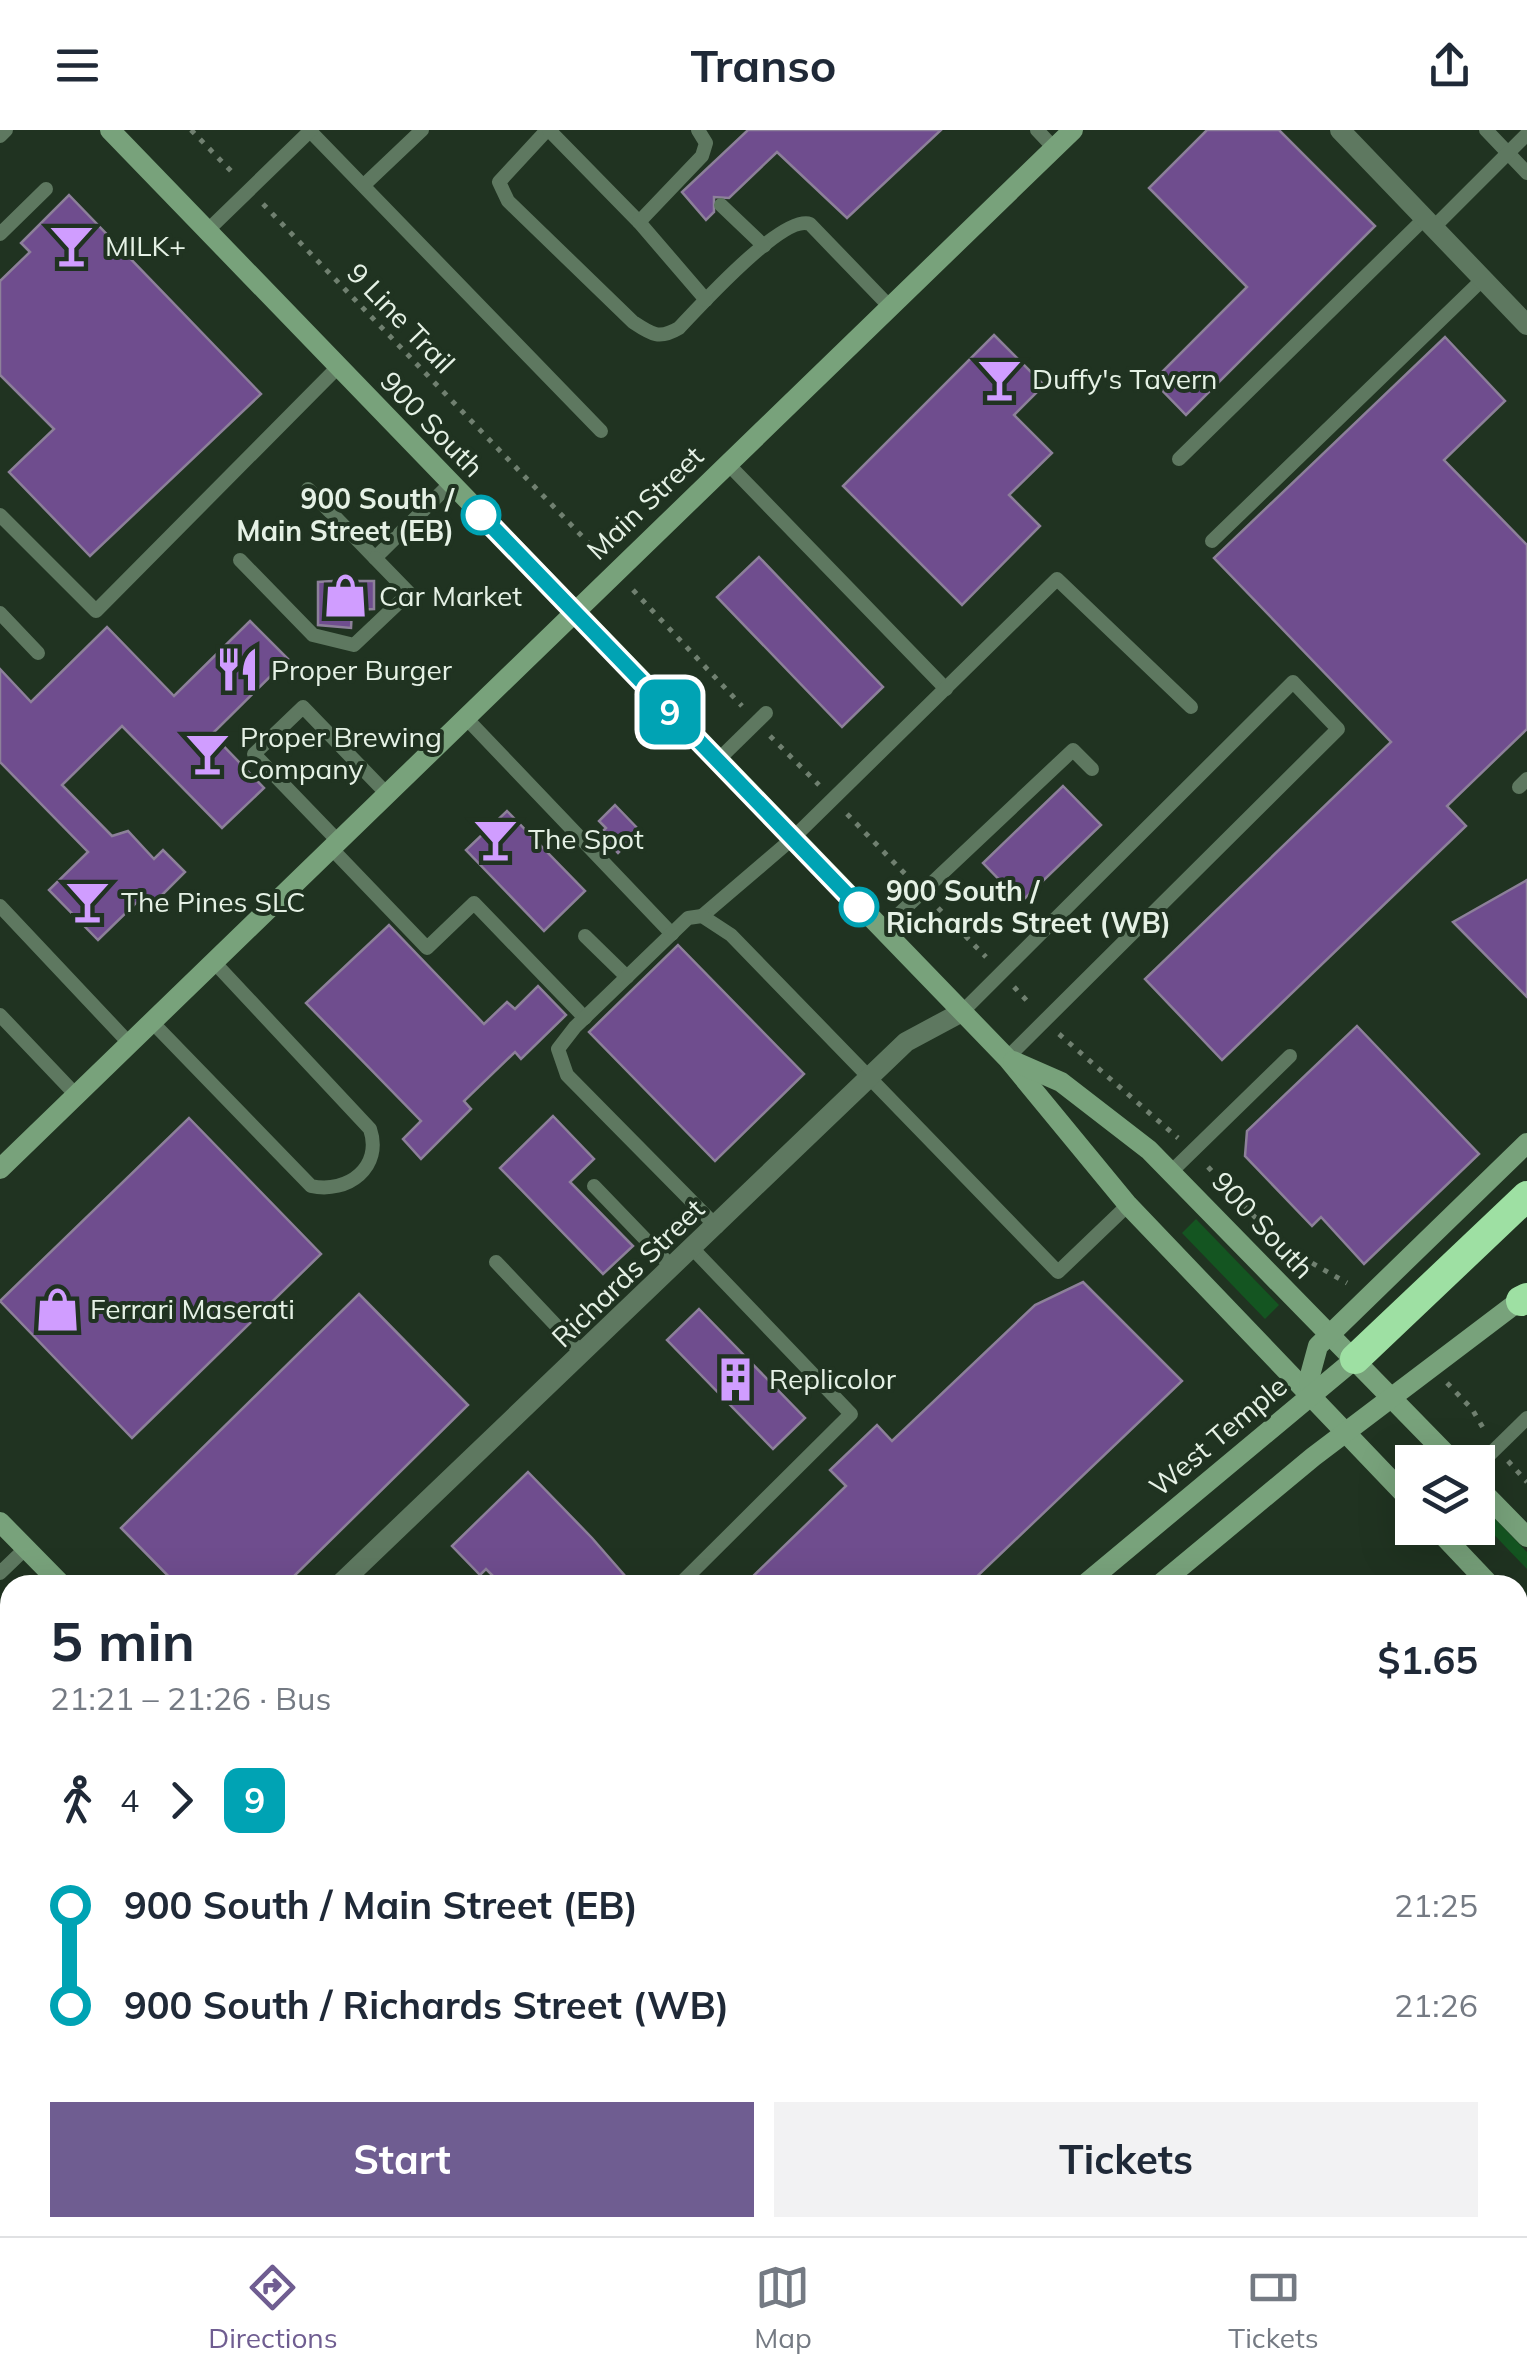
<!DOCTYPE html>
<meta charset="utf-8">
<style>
:root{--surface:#fff;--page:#f2f2f3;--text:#1f2937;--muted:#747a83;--line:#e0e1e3;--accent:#6f5d91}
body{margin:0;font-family:Mulish,sans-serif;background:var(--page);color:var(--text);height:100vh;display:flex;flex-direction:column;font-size:38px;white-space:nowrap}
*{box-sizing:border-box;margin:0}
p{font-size:32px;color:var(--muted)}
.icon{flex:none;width:55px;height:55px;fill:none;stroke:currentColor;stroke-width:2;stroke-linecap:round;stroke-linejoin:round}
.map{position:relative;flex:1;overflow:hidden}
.details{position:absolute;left:0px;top:1445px;width:1528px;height:662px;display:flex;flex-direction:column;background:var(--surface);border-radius:30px 30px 0 0;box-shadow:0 10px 40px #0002}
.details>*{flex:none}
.badge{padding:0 20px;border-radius:15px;font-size:35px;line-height:65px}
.controls{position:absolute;left:1395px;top:1315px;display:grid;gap:20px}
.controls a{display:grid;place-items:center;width:100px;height:100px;border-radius:0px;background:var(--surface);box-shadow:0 10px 40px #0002;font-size:50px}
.map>.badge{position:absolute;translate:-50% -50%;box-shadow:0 0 0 5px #fff}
.legs{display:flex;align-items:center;gap:15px;height:110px;padding:0 50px;font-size:32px}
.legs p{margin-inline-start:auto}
.overview{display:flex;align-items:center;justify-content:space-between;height:170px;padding:0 50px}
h1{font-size:55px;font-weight:700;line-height:75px}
.action{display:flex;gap:20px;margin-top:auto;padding:20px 50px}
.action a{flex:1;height:115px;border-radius:0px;background:var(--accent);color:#fff;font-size:40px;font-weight:700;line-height:115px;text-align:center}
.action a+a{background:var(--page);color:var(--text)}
ul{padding:0 50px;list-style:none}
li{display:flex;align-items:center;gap:35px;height:100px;font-size:38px}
li i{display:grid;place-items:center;width:15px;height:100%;margin:0 12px;background:currentColor}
li i::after{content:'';width:25px;height:25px;margin:-12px;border:8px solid;border-radius:50%;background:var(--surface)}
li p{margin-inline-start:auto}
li:first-child i{background:linear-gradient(#0000 50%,currentColor 0)}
li:last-child i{background:linear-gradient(currentColor 50%,#0000 0)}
header{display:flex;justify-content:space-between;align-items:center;height:130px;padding:0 50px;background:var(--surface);font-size:45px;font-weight:700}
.tabs{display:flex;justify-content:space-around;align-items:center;height:140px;border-top:2px solid var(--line);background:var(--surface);font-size:28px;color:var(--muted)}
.tabs a{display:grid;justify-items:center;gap:5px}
.tabs .active{color:var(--accent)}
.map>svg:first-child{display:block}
.green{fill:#145521}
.building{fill:#6f4d8e;stroke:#8d809a;stroke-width:2.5}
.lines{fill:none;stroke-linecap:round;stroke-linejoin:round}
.path{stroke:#708070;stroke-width:5;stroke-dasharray:5 8;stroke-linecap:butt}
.lane{stroke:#5e7860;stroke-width:14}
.street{stroke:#5e7860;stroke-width:20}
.secondary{stroke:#78a27b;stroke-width:20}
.highway{stroke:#9ee0a3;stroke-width:30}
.line-1-casing{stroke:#fff;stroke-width:22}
.line-1{stroke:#00a3b4;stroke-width:15}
.stop-1-dot{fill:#fff;stroke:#00a3b4;stroke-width:5}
.labels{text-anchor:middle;stroke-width:8;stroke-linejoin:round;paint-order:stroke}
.poi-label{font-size:28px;fill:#e5f1e5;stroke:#203321;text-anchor:start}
.street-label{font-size:28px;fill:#e5f1e5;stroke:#203321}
.stop-label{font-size:28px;font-weight:bold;fill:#e5f1e5;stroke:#203321;text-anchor:end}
</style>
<header><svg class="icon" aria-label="menu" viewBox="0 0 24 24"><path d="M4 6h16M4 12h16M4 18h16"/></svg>Transo<svg class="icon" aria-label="share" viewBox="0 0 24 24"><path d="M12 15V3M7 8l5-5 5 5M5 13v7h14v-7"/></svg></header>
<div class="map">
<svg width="1527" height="2106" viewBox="0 0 1527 2106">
<rect width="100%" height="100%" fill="#203321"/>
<g class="green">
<path d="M1196 1089 1279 1175 1265 1189 1182 1103Z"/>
<path d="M1478 1371 1527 1422V1439L1478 1388Z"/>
</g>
<g class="building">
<path d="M748 0H941L847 88 777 22 729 68 714 67V82L706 90 682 62Z"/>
<path d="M1207 0H1279L1375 96 1186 285 1153 251 1247 157 1149 58Z"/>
<path d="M69 65 261 264 90 426 9 342 54 299 0 245V151L30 122 21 113Z"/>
<path d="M994 205 1044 255 1014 285 1052 323 1009 365 1040 396 962 475 843 356Z"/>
<path d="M1445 207 1505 271 1444 330 1527 415V599L1447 676 1466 696 1222 930 1145 849 1391 612 1214 428Z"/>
<path d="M759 427 883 557 842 597 717 467Z"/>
<path d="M333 451H374V479L352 480 351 498 318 495V452Z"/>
<path d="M250 491 288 529 212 604 264 658 222 698 122 596 62 655 112 706 128 701 154 729 163 720 185 742 146 781 137 772 98 810 49 760 88 722 0 632V539L31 572 107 497 174 566Z"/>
<path d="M1063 656 1101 695 1021 772 983 733Z"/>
<path d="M615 675 640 701 618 723 600 704 606 698 599 691Z"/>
<path d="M507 681 585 761 544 801 466 720Z"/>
<path d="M1527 750V867L1453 792Z"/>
<path d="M389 795 484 894 507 872 515 879 538 856 566 885 521 929 515 922 464 971 471 979 421 1029 403 1009 421 991 306 873Z"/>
<path d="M678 815 804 944 715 1031 589 902Z"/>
<path d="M1357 896 1479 1024 1364 1134 1321 1087 1312 1096 1245 1026 1247 1001Z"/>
<path d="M553 986 594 1029 570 1052 633 1116 603 1144 500 1038Z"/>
<path d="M189 988 321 1124 132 1308 0 1171Z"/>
<path d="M1083 1152 1182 1251 968 1455H744L846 1356 830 1340 877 1295 892 1311 1035 1175Z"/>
<path d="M359 1164 468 1275 285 1455H177L121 1398Z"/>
<path d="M699 1179 805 1288 773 1319 667 1210Z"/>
<path d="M528 1342 592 1408 633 1455H502L486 1439 480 1445 452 1416Z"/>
</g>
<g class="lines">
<g class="path">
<path d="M191 0 234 44"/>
<path d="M263 74 602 427"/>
<path d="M633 460 742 576"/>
<path d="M770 606 819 655"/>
<path d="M847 684 909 748"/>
<path d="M938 778 986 827"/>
<path d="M1014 857 1030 874"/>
<path d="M1059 904 1178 1008"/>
<path d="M1208 1037 1282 1116 1347 1153"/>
<path d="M1447 1253 1472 1279 1486 1303"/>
<path d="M1508 1331 1527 1352"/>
<path d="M1401 2098 1409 2106"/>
</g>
<g class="lane">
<path d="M309 0 601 301"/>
<path d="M547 0 499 52 508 71 633 192C651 204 659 210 679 198 700 176 783 84 810 94L890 177"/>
<path d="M549 0 639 92"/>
<path d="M698 0 706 13 702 26 639 92 706 170"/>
<path d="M1037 0 1054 18"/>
<path d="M1486 0 1527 43"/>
<path d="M0 6 6 0"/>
<path d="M364 55 422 0"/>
<path d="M721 75 764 116"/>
<path d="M1433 98 1527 4"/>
<path d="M207 101 311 0"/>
<path d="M0 104 46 59"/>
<path d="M1179 329 1424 89"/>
<path d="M727 333 946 559"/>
<path d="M308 359 375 428 451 353"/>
<path d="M0 385 96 481 338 237"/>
<path d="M1212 411 1483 149"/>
<path d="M240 430 313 505 354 515 409 463 375 428"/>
<path d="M0 483 38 523"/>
<path d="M465 587 672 804"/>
<path d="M717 631 766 583"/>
<path d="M1519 657 1527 649"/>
<path d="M338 711 254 624 303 577 387 664"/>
<path d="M331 718 427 818 474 773 585 888"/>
<path d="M0 776 129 913"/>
<path d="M702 786 792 709 1057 449 1191 577"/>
<path d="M882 800 1073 620 1092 639"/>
<path d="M585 806 627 847"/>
<path d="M962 882 1293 552 1338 599 1007 928"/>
<path d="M0 885 76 965"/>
<path d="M151 891 311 1056C348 1064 383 1037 370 999L213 831"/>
<path d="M1172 1041 1290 926"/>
<path d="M594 1056 673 1138"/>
<path d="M717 1097 567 945 558 919 575 897 688 788 702 786 731 805 1058 1142 1128 1075"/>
<path d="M496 1132 583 1224"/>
<path d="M1478 1336 1527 1288"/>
<path d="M0 1443 26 1418"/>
<path d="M679 1455 851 1284 693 1119"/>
<path d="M0 1589 10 1599"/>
<path d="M96 2098 104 2106"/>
<path d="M4 2106 12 2098"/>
<path d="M239 2106 248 2098"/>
<path d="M759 2106 768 2098"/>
<path d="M840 2106 849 2098"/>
</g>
<g class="street">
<path d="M1340 0 1527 195"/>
<path d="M339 1455 906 912 962 882"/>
<path d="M0 1568 10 1558"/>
<path d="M1518 1807 1527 1798"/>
<path d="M1207 2106 1216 2098"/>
</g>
<g class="secondary">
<path d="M110 0 1007 928 1128 1075 1412 1372"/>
<path d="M1013 931 1061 952 1149 1020 1454 1332"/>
<path d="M0 1039 1073 0"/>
<path d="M1311 1266 1309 1249 1318 1216 1527 1013"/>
<path d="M1478 1357 1527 1407"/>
<path d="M0 1392 62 1455"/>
<path d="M1436 1398 1490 1455"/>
<path d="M1084 1455 1355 1229"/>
<path d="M1159 1455 1313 1327 1527 1165"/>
<path d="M1518 1484 1527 1493"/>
<path d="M684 2098 693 2106"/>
<path d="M442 2106 451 2098"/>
</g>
<g class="highway">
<path d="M1521 1171 1527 1168"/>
<path d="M1355 1229 1527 1066"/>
</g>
</g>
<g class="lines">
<defs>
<path id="line-1" d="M481 385 859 777"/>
</defs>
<use href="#line-1" class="line-1-casing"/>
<use href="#line-1" class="line-1"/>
</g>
<defs>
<symbol id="bar-bare" viewBox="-9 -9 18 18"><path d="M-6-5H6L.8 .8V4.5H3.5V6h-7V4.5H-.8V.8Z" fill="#d09dff" stroke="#203321" stroke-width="2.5" paint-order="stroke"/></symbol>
<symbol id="shop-bare" viewBox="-9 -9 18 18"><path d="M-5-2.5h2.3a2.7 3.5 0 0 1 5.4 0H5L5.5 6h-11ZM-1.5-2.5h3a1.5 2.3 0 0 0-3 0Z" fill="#d09dff" stroke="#203321" stroke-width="2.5" paint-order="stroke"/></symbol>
<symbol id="restaurant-bare" viewBox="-9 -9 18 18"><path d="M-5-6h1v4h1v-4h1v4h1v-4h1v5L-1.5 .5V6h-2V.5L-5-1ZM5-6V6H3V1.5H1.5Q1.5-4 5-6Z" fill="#d09dff" stroke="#203321" stroke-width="2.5" paint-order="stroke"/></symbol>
<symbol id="building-bare" viewBox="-9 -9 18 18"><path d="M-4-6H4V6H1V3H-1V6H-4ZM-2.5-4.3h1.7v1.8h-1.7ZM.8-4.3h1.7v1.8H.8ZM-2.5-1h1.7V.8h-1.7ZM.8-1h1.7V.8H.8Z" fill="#d09dff" stroke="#203321" stroke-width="2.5" paint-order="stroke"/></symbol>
</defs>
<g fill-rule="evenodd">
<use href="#bar-bare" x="40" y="84" width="63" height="63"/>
<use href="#bar-bare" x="968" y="218" width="63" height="63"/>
<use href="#shop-bare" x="314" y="434" width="63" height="63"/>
<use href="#restaurant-bare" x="206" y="508" width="63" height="63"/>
<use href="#bar-bare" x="176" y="592" width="63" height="63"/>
<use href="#bar-bare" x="464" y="678" width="63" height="63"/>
<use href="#bar-bare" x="56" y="740" width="63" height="63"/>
<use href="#shop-bare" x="26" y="1148" width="63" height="63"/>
<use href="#building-bare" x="704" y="1218" width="63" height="63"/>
</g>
<g class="stop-1-dot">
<circle cx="481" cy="385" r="18"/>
<circle cx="859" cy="777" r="18"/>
</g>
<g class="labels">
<g class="poi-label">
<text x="105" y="126">MILK+</text>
<text x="1032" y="259">Duffy's Tavern</text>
<text x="379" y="476">Car Market</text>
<text x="271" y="550">Proper Burger</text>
<text x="240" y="617">Proper Brewing<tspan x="240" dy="32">Company</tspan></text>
<text x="528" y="719">The Spot</text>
<text x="121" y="782">The Pines SLC</text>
<text x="90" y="1189">Ferrari Maserati</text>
<text x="769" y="1259">Replicolor</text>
</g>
<g class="street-label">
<text transform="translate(401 188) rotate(46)" y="10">9 Line Trail</text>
<text transform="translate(432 294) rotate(46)" y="10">900 South</text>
<text transform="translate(645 373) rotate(-44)" y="10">Main Street</text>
<text transform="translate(1263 1095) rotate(47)" y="10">900 South</text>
<text transform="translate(628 1143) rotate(-44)" y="10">Richards Street</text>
<text transform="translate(1218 1306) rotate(-40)" y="10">West Temple</text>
</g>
<g class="stop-label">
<text x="454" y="379">900 South /<tspan x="454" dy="32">Main Street (EB)</tspan></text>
<text x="886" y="771" text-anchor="start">900 South /<tspan x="886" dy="32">Richards Street (WB)</tspan></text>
</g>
</g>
</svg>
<div class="controls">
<a><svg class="icon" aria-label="layers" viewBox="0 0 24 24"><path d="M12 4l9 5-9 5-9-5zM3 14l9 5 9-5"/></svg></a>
</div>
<b class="badge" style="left:670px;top:582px;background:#00a3b4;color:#fff">9</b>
<section class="details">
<div class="overview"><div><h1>5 min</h1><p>21:21 – 21:26 · Bus</p></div><b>$1.65</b></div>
<div class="legs"><svg class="icon" aria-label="walk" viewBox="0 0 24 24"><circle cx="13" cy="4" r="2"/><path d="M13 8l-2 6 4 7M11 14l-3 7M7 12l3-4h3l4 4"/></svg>4<svg class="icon" aria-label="forward" viewBox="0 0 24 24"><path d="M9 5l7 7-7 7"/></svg><b class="badge" style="background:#00a3b4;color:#fff">9</b></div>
<ul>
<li><i style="color:#00a3b4"></i><b>900 South / Main Street (EB)</b><p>21:25</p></li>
<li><i style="color:#00a3b4"></i><b>900 South / Richards Street (WB)</b><p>21:26</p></li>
</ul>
<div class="action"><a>Start</a><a>Tickets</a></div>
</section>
</div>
<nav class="tabs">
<a class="active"><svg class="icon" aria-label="directions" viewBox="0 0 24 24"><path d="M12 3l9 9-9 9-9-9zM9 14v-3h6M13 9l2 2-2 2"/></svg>Directions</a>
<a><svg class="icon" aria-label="map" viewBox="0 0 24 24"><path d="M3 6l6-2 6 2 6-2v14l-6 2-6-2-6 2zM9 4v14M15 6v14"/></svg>Map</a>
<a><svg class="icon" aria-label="tickets" viewBox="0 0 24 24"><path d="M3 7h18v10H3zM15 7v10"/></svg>Tickets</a>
</nav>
